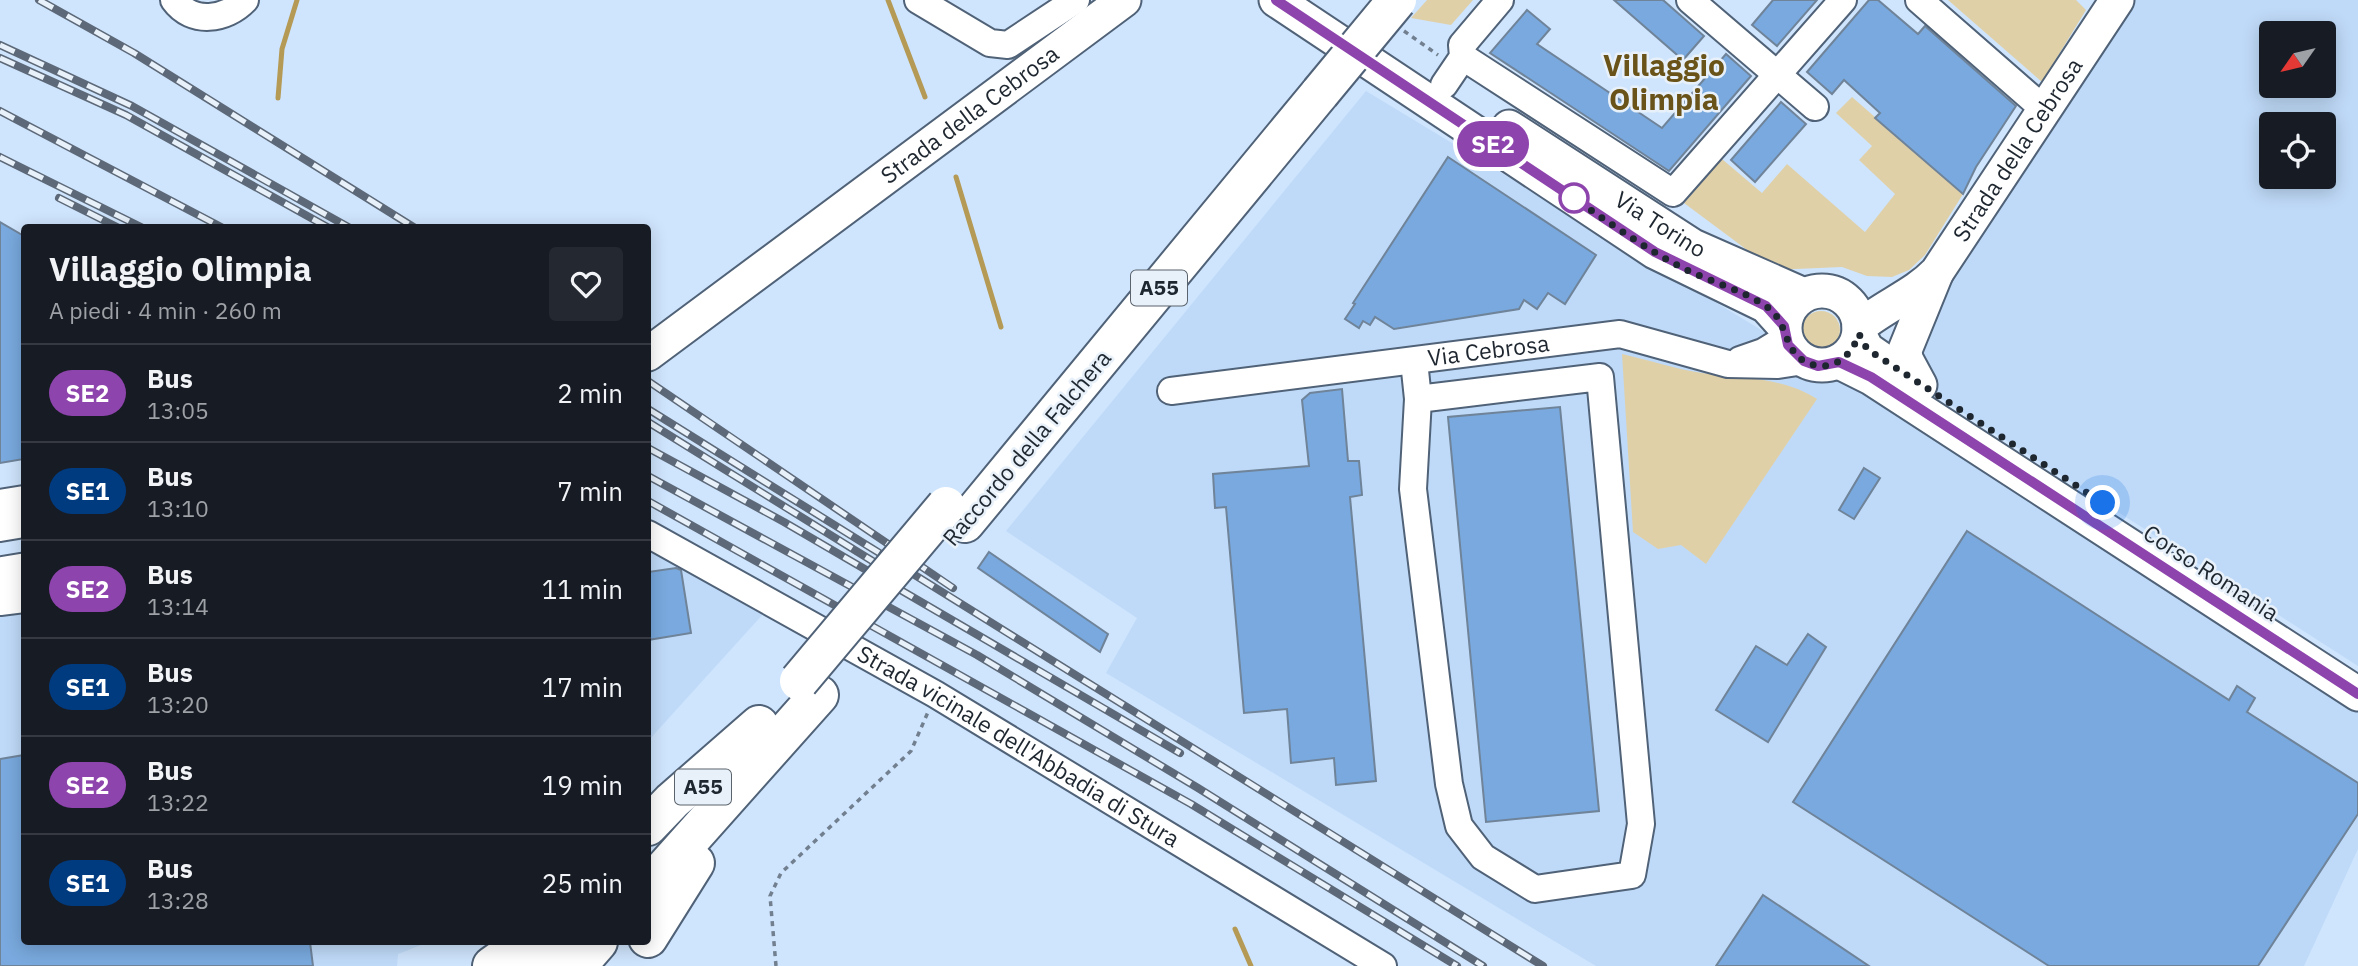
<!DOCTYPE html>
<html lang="it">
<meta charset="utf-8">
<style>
:root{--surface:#171b24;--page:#242831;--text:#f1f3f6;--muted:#9ea1a6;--line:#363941}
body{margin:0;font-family:"IBM Plex Sans",sans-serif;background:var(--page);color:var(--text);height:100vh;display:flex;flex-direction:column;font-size:26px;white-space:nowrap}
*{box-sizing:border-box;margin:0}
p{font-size:23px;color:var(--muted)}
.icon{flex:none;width:38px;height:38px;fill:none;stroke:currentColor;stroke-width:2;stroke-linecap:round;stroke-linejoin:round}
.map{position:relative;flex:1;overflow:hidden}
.panel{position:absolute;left:21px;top:224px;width:630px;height:721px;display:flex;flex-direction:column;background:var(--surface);border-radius:7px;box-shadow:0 4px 18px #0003}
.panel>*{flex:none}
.badge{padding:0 14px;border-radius:23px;font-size:24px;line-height:46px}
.needle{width:46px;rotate:236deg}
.tools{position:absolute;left:2259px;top:21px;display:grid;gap:14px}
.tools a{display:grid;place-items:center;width:77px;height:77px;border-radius:7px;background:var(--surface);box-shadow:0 4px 18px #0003;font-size:35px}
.you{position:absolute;width:35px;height:35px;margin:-18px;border:5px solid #fff;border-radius:50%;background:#1a73e8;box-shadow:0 0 0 10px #1a73e833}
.map>.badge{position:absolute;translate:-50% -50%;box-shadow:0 0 0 4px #fff}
.round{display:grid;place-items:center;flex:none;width:74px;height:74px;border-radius:7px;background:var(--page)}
.summary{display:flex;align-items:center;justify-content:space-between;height:119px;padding:0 28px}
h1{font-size:33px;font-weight:800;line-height:52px}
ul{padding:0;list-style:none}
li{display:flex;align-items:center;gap:21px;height:98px;padding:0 28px;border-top:2px solid var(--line)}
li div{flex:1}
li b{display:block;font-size:26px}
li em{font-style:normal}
li .badge{min-width:77px;font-weight:700;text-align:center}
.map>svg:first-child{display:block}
.built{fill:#bfdaf8;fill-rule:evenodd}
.green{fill:#e0d0a8}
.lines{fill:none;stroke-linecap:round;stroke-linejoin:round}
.stream{stroke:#b59a56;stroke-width:5}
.building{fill:#79a9de;stroke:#6f8399;stroke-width:2}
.minor-casing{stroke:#506277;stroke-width:30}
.major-casing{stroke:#506277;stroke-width:37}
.highway-casing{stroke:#506277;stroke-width:42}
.path{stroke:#717f8f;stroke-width:3.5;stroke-dasharray:5 5;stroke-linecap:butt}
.minor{stroke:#fff;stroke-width:26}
.major{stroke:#fff;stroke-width:33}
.highway{stroke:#fff;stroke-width:38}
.rail-casing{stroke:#5d6978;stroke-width:8}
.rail{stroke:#e8f1fa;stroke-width:5;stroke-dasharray:16;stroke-linecap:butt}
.highway-bridge-casing{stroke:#506277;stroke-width:42;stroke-linecap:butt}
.highway-bridge{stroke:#fff;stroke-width:38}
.line-casing{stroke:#fff;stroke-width:16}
.line{stroke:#8e44ad;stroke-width:10}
.walk{stroke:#1e262f;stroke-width:7;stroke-dasharray:0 12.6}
.stop-dot{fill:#fff;stroke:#8e44ad;stroke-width:3.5}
.labels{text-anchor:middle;stroke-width:5;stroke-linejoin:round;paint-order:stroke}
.shield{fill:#e8f1fa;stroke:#5b636c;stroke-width:2}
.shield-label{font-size:21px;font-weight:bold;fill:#1e262f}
.street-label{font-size:23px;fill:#1e262f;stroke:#e8f1fa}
.district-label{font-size:30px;font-weight:bold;fill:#695319;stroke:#e8f1fa}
</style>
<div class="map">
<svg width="2358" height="966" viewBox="0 0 2358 966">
<rect width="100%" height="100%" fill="#cfe5fd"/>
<g class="built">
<path d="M2117 0H2358V666L1920 385 1905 350ZM2272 33H2324V86H2272ZM2272 124H2324V177H2272Z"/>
<path d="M1366 91 1930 432 2044 510 2358 712V849L2304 966H1596L1106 673 1137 618 1006 531Z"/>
<path d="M648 547 765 612 648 741Z"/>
<path d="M24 614V942H429L398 954 397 966H0V616Z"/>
</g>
<g class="green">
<path d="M1427 0H1473L1451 25 1411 18Z"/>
<path d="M1948 0H2076L2086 10 2042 82Z"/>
<path d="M1852 97 1963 194 1925 255 1909 270 1892 277 1867 276 1842 267 1774 270 1684 203 1722 159 1762 193 1787 164 1865 232 1895 194 1859 160 1872 146 1836 113Z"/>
<circle cx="1821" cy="330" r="19"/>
<path d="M1622 354C1649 360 1675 369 1702 373 1739 378 1784 377 1817 399L1706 564 1681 545 1658 549 1633 532Z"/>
</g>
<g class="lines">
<g class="stream">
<path d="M888 0 925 97"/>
<path d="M278 98 282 49 297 0"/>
<path d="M956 177 1001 327"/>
<path d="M1235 929 1251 966"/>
</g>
</g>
<g class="building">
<path d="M1614 0H1663L1704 36 1683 60Z"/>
<path d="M1773 0H1817L1777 46 1752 25Z"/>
<path d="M1869 0H1878L1918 34 1925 26 2016 106 1976 167 1963 194 1875 118 1880 113 1844 80 1832 94 1807 72Z"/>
<path d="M1527 10 1550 29 1537 44 1662 128 1726 54 1751 76 1669 171 1490 53Z"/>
<path d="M1781 102 1806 124 1755 182 1731 160Z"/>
<path d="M1448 157 1596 255 1565 304 1548 293 1537 309 1524 300 1519 309 1394 329 1375 317 1370 325 1363 321 1359 328 1345 319 1355 304 1353 303Z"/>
<path d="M0 222 24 236V459L0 463Z"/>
<path d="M1342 389 1348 461H1359L1362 495 1350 497 1376 781 1336 785 1334 758 1291 763 1287 709 1244 713 1226 507 1215 508 1213 474 1309 466 1302 400 1310 393Z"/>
<path d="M1560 407 1599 811 1486 822 1448 417Z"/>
<path d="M1864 468 1880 478 1854 519 1839 510Z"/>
<path d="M1967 531 2229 700 2237 686 2255 698 2247 712 2358 783V814L2258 966H2049L1793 802Z"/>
<path d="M989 552 1108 634 1100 652 978 568Z"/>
<path d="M676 568 681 570 691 633 648 640V572Z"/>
<path d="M1808 634 1826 647 1768 742 1716 710 1756 646 1787 665Z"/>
<path d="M24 755V942H310L313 966H0V759Z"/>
<path d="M1763 895 1869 966H1716Z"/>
</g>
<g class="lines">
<defs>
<g id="minor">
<path d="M174 0C192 25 226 20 245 0"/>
<path d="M918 0 990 43 1008 45 1076 0"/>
<path d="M1690 0 1815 107"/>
<path d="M1919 0 2045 110"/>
<path d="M1463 57 1673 193 1843 0"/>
<path d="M1444 85 1463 57 1462 45 1500 0"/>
<path d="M1740 360 1763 352 1786 338"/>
<path d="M1414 361 1418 399 1413 489 1449 784 1459 826 1483 857 1535 889 1632 875 1641 824 1600 377 1418 399"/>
<path id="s1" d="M1171 391 1620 334 1728 364 1778 365 1804 361"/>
<path d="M0 503 24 499"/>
<path d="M0 528 24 524"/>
<path id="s2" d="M648 534 935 694 1383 966"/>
<path d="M0 602 24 599"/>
</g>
<g id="major">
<path d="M1276 0 1655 252 1766 306 1784 326"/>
<path id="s3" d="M1509 127 1693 246 1804 295"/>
<circle cx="1822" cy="328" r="37"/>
<path id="s4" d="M1859 327C1884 306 1915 295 1937 272L2117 0"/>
<path d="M1859 334 1867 349 1906 376"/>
<path id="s5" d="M648 354 1124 0"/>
<path d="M1839 362 1871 378 2358 694"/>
<path d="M1920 385 1906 359 1905 350 1936 274"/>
<path d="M0 574 24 570"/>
</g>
<g id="highway">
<path d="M965 523 1320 93"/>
<path d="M648 826 672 801 759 725"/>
<path d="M648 887 819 695"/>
<path d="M648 938 695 863"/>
<path d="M492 966 526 942"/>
<path d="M542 966 564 942"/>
<path d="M577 966 598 942"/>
</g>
</defs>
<use href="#minor" class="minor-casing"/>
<use href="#major" class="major-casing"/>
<use href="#highway" class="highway-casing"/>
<g class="path">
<path d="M1404 31 1438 55"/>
<path d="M776 966 770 896 781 873 911 751 928 712"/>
</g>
<use href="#minor" class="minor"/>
<use href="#major" class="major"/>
<use href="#highway" class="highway"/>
<defs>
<g id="rail">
<path d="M39 0 134 53 415 228"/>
<path d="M0 45 132 106 350 228"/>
<path d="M0 58 126 115 329 228"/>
<path d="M0 111 223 228"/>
<path d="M0 157 143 228"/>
<path d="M59 198 119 228"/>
<path d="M648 381 953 588"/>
<path d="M648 409 1543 966"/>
<path d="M648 422 874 562"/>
<path d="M648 448 784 522 1180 753"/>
<path d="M648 476 977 655 1198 788 1483 966"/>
<path d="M648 501 1191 804 1457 966"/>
</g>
</defs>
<use href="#rail" class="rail-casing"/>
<use href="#rail" class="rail"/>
<defs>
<g id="highway-bridge">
<path d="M1320 93 1397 0"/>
<path d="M799 681 946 506"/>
</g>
</defs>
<use href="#highway-bridge" class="highway-bridge-casing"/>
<use href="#highway-bridge" class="highway-bridge"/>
</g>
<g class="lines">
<defs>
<path id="line" d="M1276 0 1655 252 1766 306 1784 326 1788 345 1804 361 1818 366 1839 362 1871 377 2358 694"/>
</defs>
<use href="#line" class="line-casing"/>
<use href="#line" class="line"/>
<path class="walk" d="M1574 198 1567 194C1605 219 1643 248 1685 269 1711 282 1743 290 1767 307 1790 322 1782 355 1811 364 1834 372 1852 355 1859 334L1867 349 2103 503"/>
</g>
<circle class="stop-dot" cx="1574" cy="198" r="14"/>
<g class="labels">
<g class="shield">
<rect x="1131" y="270.5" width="56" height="35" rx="5"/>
<rect x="675" y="769.5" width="56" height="35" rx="5"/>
</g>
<g class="shield-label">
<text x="1159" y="295">A55</text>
<text x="703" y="794">A55</text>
</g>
<g class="street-label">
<text dy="8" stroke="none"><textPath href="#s5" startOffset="401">Strada della Cebrosa</textPath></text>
<text dy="8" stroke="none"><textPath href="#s4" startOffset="242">Strada della Cebrosa</textPath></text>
<text dy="8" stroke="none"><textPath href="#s3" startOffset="180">Via Torino</textPath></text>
<text dy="8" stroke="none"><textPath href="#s1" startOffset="320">Via Cebrosa</textPath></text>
<text transform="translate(1027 448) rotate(-50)" y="8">Raccordo della Falchera</text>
<text transform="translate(2211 573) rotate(33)" y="8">Corso Romania</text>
<text dy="8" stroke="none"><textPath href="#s2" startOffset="427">Strada vicinale dell'Abbadia di Stura</textPath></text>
</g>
<g class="district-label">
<text x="1664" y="76">Villaggio<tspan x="1664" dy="34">Olimpia</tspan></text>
</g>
</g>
</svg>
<div class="tools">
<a><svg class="needle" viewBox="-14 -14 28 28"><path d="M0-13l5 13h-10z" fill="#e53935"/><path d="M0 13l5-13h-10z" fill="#9ea1a6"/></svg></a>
<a><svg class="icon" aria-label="locate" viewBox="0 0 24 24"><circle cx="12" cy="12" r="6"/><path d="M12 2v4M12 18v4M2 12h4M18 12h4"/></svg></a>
</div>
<div class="you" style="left:2103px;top:503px"></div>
<b class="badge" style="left:1493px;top:144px;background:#8e44ad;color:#fff">SE2</b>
<section class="panel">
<div class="summary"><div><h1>Villaggio Olimpia</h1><p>A piedi · 4 min · 260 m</p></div><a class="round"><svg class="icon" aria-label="heart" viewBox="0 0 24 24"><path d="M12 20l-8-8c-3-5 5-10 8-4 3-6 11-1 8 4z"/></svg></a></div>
<ul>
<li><span class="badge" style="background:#8e44ad;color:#fff">SE2</span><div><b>Bus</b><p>13:05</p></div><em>2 min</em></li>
<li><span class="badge" style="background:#003b80;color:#fff">SE1</span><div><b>Bus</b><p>13:10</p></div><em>7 min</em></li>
<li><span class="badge" style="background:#8e44ad;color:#fff">SE2</span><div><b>Bus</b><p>13:14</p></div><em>11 min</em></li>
<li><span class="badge" style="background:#003b80;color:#fff">SE1</span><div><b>Bus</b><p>13:20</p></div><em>17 min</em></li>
<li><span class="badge" style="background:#8e44ad;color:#fff">SE2</span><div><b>Bus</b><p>13:22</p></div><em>19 min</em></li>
<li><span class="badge" style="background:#003b80;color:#fff">SE1</span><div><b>Bus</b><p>13:28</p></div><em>25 min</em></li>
</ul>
</section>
</div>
